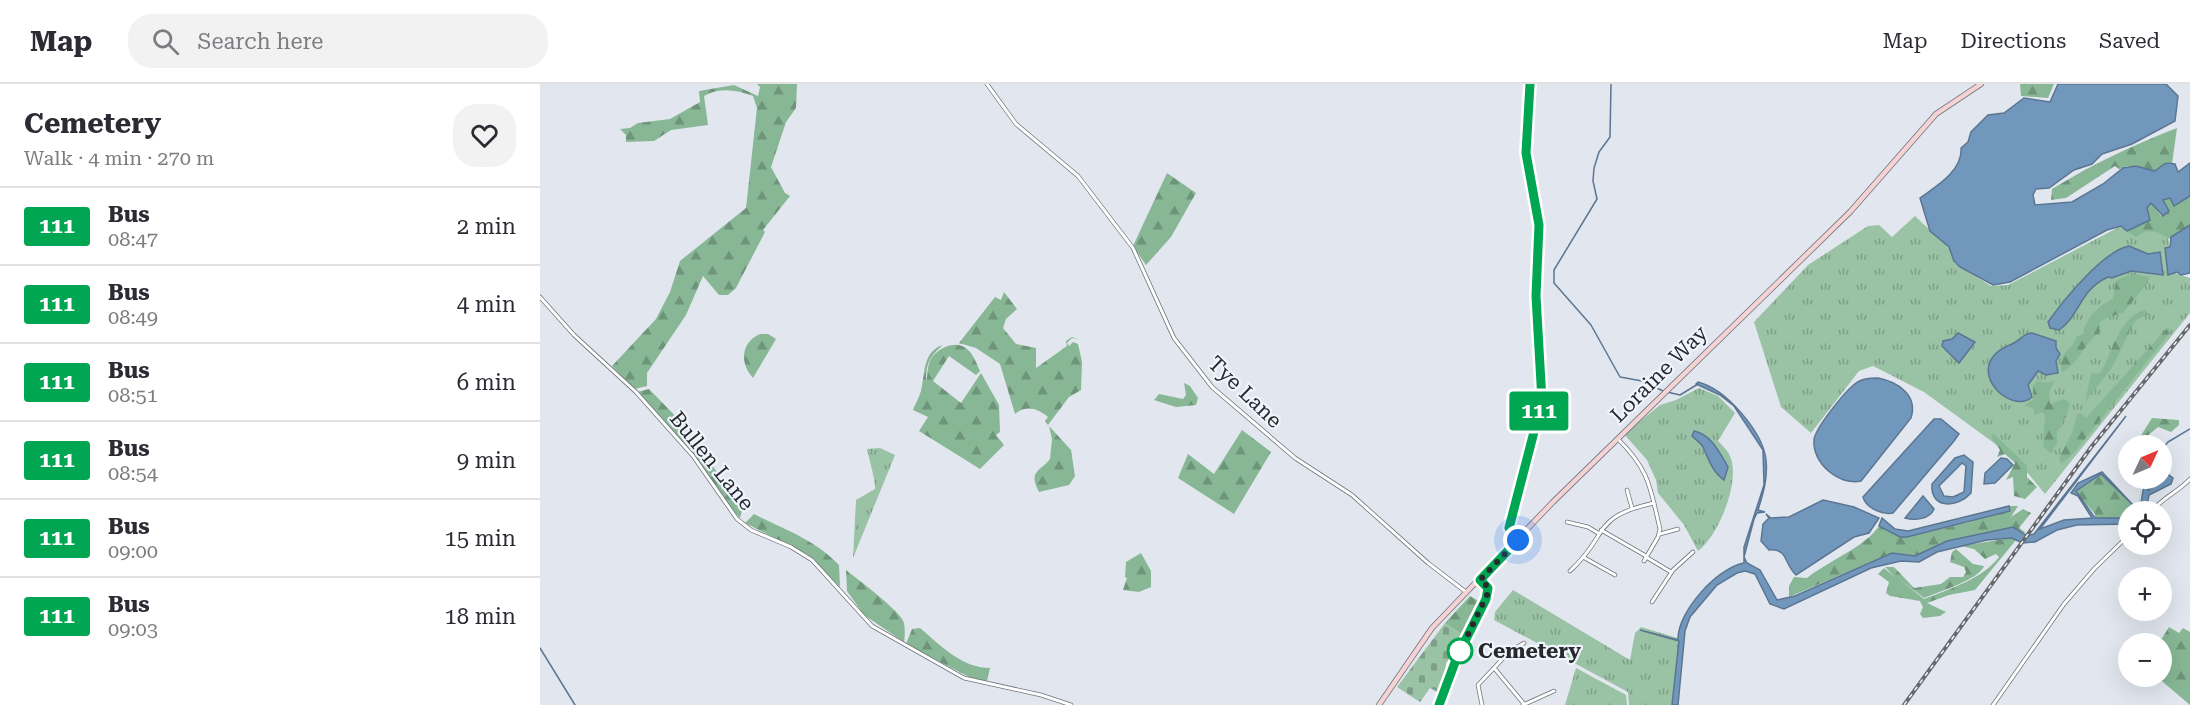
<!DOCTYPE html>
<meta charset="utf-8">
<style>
:root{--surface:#fff;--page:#f2f2f3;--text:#2b2b33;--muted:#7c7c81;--line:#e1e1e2}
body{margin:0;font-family:"Roboto Serif",serif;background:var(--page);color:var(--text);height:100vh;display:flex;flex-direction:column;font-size:22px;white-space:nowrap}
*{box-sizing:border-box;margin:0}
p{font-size:20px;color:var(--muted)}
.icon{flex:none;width:33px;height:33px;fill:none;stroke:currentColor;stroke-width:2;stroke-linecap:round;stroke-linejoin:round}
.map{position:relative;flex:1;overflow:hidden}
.side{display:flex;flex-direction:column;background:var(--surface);width:540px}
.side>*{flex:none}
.badge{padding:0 12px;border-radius:4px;font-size:21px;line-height:39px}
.needle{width:39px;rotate:46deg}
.controls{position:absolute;left:1578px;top:351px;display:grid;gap:12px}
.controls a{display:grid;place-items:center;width:54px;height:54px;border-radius:50%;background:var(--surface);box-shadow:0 6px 24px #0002;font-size:30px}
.you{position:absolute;width:30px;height:30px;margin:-15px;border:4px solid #fff;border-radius:50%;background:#1a73e8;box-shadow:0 0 0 9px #1a73e833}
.map>.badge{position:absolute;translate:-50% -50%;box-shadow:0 0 0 3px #fff}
.round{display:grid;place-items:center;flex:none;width:63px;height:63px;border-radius:24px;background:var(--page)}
.overview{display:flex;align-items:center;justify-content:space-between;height:102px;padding:0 24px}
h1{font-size:28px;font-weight:700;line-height:45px}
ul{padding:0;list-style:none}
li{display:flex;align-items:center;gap:18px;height:78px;padding:0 24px;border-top:2px solid var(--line)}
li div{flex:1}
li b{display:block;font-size:22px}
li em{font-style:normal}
li .badge{min-width:66px;font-weight:700;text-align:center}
header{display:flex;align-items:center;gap:36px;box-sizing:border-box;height:84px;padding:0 30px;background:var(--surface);border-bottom:2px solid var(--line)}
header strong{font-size:28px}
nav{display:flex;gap:33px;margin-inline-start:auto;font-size:21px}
.search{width:420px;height:54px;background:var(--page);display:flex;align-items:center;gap:15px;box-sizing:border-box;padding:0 21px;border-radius:24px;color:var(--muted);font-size:22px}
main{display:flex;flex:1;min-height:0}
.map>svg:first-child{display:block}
.grass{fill:url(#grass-tufts)}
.forest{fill:url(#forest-firs)}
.cemetery{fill:url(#cemetery-stones)}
.water{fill:#7197bd;stroke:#5b7692;stroke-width:1.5;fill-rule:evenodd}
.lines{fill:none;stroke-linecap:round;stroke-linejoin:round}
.stream{stroke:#5b7692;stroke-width:1.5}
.street-casing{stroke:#6f747b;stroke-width:4.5}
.secondary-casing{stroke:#6f747b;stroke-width:6}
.street{stroke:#fff;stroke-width:3}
.secondary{stroke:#f5d3d5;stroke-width:4.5}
.rail-casing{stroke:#65686c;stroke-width:4}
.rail{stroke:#eff5fd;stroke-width:1.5;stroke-dasharray:4.5;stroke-linecap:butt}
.line-casing{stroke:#fff;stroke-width:14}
.line{stroke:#00a651;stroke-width:9}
.walk{stroke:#27292c;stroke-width:6;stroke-dasharray:0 10.8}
.stop-dot{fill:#fff;stroke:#00a651;stroke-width:3}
.labels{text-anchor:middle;stroke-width:4.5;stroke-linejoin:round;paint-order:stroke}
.street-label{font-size:21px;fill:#27292c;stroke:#eff5fd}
.stop-label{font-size:21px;font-weight:bold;fill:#27292c;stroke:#eff5fd;text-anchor:start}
</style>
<header>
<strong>Map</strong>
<div class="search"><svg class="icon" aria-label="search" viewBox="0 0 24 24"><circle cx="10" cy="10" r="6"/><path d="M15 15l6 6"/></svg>Search here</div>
<nav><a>Map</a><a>Directions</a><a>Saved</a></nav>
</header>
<main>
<section class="side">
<div class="overview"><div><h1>Cemetery</h1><p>Walk · 4 min · 270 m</p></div><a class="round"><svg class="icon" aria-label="heart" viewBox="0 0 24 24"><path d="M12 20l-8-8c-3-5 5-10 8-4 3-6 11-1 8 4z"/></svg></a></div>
<ul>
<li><span class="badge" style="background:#00a651;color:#fff">111</span><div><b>Bus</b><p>08:47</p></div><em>2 min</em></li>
<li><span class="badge" style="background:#00a651;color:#fff">111</span><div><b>Bus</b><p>08:49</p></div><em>4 min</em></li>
<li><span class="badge" style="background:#00a651;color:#fff">111</span><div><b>Bus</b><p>08:51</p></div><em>6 min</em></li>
<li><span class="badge" style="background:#00a651;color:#fff">111</span><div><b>Bus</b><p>08:54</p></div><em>9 min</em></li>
<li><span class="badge" style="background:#00a651;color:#fff">111</span><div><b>Bus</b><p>09:00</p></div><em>15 min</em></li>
<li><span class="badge" style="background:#00a651;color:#fff">111</span><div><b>Bus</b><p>09:03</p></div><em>18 min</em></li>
</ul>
</section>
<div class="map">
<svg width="1650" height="621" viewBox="0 0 1650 621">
<defs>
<pattern id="grass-tufts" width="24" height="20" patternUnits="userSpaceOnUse" patternTransform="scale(1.5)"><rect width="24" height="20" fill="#9ac2a5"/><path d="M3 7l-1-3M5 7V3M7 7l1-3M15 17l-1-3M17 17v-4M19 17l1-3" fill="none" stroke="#7e9e87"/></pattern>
<pattern id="forest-firs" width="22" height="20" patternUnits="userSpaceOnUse" patternTransform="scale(1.5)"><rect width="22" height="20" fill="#87b795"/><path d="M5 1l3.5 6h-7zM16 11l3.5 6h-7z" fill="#6e957a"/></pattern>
<pattern id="cemetery-stones" width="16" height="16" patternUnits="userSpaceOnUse" patternTransform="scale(1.5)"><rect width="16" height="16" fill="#9ac2a5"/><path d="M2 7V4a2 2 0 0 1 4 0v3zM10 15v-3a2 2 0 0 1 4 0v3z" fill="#7e9e87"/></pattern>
</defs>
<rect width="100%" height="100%" fill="#e2e7ef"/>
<g class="grass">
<path d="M1375 132 1412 167 1414 179 1451 202 1468 201 1581 142 1588 148 1608 142 1628 151 1632 188 1650 194V229L1505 410 1476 375 1384 308 1333 282 1319 287 1271 349 1241 323 1214 238 1268 181 1328 142 1339 141 1352 153Z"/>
<path d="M1159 304 1178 312 1195 329 1178 357C1182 361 1188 367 1190 372 1201 397 1179 451 1158 467L1144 441 1118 409 1116 396 1107 376 1084 350 1120 321 1136 316Z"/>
<path d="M340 364 355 371 313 474 316 416 335 405C336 399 329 374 327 365Z"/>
<path d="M973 506 1090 576 1095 549 1101 543 1141 555 1133 621H1089L1088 608 954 536 955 528Z"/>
<path d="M1036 584 1086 611 1087 621H1025Z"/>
</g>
<g class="forest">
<path d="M217 0H257L256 24 246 38 231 83 245 109 250 112 223 146 225 148 196 204 188 211H179L163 192 146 231 107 289V302L94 305 72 282 116 235 130 208 140 177 206 124 217 24 213 12C197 6 180 3 164 12L168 41 131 46 114 57 86 58V51L80 45 90 44 98 39 130 35 160 18 159 7 194 1 218 12 220 3Z"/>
<path d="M1480 0H1514L1508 14 1481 12Z"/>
<path d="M1637 44 1632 80 1628 79 1614 87 1588 82 1579 85 1575 82 1526 114 1511 116 1512 105C1551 81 1595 60 1637 44Z"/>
<path d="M627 89 656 109 631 153 606 181 593 162Z"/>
<path d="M1650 112V141L1630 155C1619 148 1608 143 1596 153L1587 147 1610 134 1607 124 1611 119 1621 132 1622 116 1630 114 1634 122Z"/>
<path d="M1593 190 1609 193 1608 198 1583 229 1568 233 1560 238 1559 249C1544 259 1539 280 1522 288 1517 265 1533 269 1536 253L1543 250C1545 235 1559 221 1573 215L1576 196Z"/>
<path d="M464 208 477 225 466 235 463 244 476 260 496 264V284L527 262 526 257 532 253 538 255 532 254 527 259 529 262 533 258 538 260 542 278 541 306 529 313 508 341 505 337 508 333C497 324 486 321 475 330L460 280 436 264 419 259 455 213 461 216Z"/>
<path d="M1605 226 1608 230 1596 236 1591 244 1573 282 1545 318 1551 290 1560 289C1572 271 1578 233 1605 226Z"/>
<path d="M1627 244 1631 246 1629 250 1533 370 1521 380 1519 374 1532 349 1537 331 1540 329 1546 334Z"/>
<path d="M220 250H228L236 255 213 294C200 280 200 259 220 250Z"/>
<path d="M403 261C390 272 386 280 386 297 388 291 387 281 391 275 398 263 418 255 428 266 434 271 437 281 440 287L436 291 409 272 393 297 421 319 441 289 459 321 460 348 456 351 464 361 440 385 379 347 388 333 373 326C375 320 379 314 381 307 385 292 382 267 403 261Z"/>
<path d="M1497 297 1505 299 1515 297 1509 307 1510 320 1524 315 1530 319 1526 333 1520 339 1522 343 1517 346V359L1511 370 1503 362 1505 331 1502 328 1495 331 1493 324 1484 321 1493 316V302Z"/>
<path d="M644 299 650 302 658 314 656 321 636 323 614 316 619 310 643 315 646 311Z"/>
<path d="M109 305 150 347 186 402 203 422 200 434 184 417 157 375 97 308Z"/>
<path d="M1612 334 1639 336V341L1631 348 1618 343 1606 353 1604 361H1595Z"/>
<path d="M509 342 531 366 535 392 529 401 499 408C488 386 500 388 510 375L512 355Z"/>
<path d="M702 346 731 368 694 430 638 394 648 370 674 390Z"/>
<path d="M1453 349 1487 382V393L1497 403 1485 415 1474 412 1473 393 1466 396 1475 379 1465 370 1457 373 1460 366 1451 353Z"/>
<path d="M1561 390 1594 422 1599 417 1602 397 1599 419 1593 426 1598 427 1588 428 1587 434H1555V430L1535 407Z"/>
<path d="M1469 422H1478L1471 433 1483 425 1491 429 1479 444 1485 448 1483 451 1463 445 1407 457 1375 472 1352 469 1249 513V502L1254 493 1267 494C1288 477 1325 463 1339 442L1367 453 1430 438Z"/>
<path d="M214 430C245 446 274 455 299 481L300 503 267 470 205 439Z"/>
<path d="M1471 454 1476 456 1435 506 1409 511 1387 519 1406 528 1400 532 1383 534 1380 530 1383 523 1380 517 1350 512 1346 509 1349 498 1338 490 1344 484 1355 493 1345 483H1354L1374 504 1401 500 1410 493H1423L1426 488 1424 483 1410 478 1412 468 1416 465 1433 480 1444 482C1440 495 1398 508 1384 514L1357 493 1384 515C1410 505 1442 495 1459 473L1456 470 1445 475 1434 465 1421 462Z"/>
<path d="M601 469 611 487V503L599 508 583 506 587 494 585 493 586 478Z"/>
<path d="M306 486C317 495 362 528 364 539 365 545 365 553 364 558L324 531 307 507Z"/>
<path d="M930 512 942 519 918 562 921 550 905 539Z"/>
<path d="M1629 543 1639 549 1643 544 1650 548V621L1617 593 1622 592V560L1619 559Z"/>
<path d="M380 544C400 561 422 584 450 584L447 597 431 594 366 560 372 545Z"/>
</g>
<path class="cemetery" d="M905 539 921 550 914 570 906 579 905 595 899 609 890 604 880 618 857 603Z"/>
<g class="water">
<path d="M1518 0H1626L1638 12 1635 37 1592 60 1562 70 1552 80 1534 86 1509 104 1496 105 1493 111 1495 121 1532 118 1563 100 1583 84 1596 82 1614 87C1623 84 1620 77 1635 80L1638 88 1650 79V112L1634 122 1630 114 1623 116 1629 127 1623 132 1611 119 1607 124 1610 136 1587 147 1581 142 1567 146 1470 198 1453 201 1420 183 1414 177 1409 163 1390 147 1380 114C1395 103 1423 87 1421 64L1428 58 1431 48 1448 31 1464 29 1484 14 1510 18Z"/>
<path d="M1650 141V189L1641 191 1637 188 1628 191 1625 164 1630 163 1631 153Z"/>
<path d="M1589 162 1608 170 1620 168 1623 191 1591 187 1572 194 1568 193C1538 207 1541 231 1519 246L1510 244 1508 238C1523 217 1563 167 1589 162Z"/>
<path d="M1418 249 1435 258 1419 279 1402 262 1403 257 1412 255Z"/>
<path d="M1492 249 1516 257V264L1520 270 1516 277 1518 289 1506 291 1498 287 1488 301 1492 313C1470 333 1418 281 1472 260 1480 257 1483 249 1492 249Z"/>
<path d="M1338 294C1359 298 1378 312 1371 334L1321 397C1299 402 1272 379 1274 356 1275 344 1306 306 1316 299 1322 294 1331 294 1338 294Z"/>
<path d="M1158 298C1186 305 1223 348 1226 376 1228 394 1223 410 1218 426L1225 428 1217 429 1214 435 1204 473 1207 479 1220 486 1237 516 1255 512 1352 469 1375 472 1407 457 1473 443 1487 452 1494 450 1586 332 1500 445 1524 436 1552 434 1538 412 1531 409 1538 399 1562 388 1593 421 1561 390 1536 407 1555 434H1588V440L1537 441 1517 446 1495 458 1482 459 1472 454 1447 456 1397 468 1379 478 1361 477 1331 484 1244 525 1230 520 1215 490 1205 487 1197 489 1177 501 1150 533 1145 547 1138 621H1132L1139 557 1100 546 1138 556C1137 528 1177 484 1204 479V463L1224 401 1223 366 1194 322 1180 311 1156 300Z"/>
<path d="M1394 335H1401L1419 350 1414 357 1353 429C1342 431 1326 424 1323 413Z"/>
<path d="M1154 347C1171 350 1180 369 1188 383L1184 396C1173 389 1168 374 1163 363 1161 359 1155 355 1152 352Z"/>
<path d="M1424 371 1433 378 1431 409C1418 424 1390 426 1392 400L1415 374ZM1422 379 1426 382 1424 408 1413 413 1404 412 1399 402Z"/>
<path d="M1461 374 1467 375 1473 381 1455 399 1444 400 1445 389Z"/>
<path d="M1629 391 1633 394 1631 400 1609 411 1606 426 1602 427 1600 425 1605 395H1612L1608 407 1624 392Z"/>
<path d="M1383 412 1394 425C1390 435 1375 437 1365 434Z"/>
<path d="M1283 416 1314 423 1339 434 1329 449 1314 453 1256 491C1244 480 1248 464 1229 466L1221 457 1223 440 1229 434 1226 430 1231 434 1249 433Z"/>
<path d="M1469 422 1470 427 1367 453H1360L1339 442 1342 434 1355 445 1368 447Z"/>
</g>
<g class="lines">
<g class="stream">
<path d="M1071 0 1070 53 1059 68 1054 84 1053 97 1057 115 1014 186V199L1051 241 1080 293 1102 297 1123 307"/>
<path d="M1127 308 1140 311 1158 300"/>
<path d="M1622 365 1628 358 1650 345"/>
<path d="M0 564 35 621"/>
</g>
<defs>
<g id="street">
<path d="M447 0 476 40 538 92 593 164 634 254 672 303 755 374 812 411 888 479 926 508"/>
<path d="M0 213 34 251 96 308 153 372 197 435 211 446 251 463 272 476 332 542 424 594 501 611 531 621"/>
<path d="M1078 355C1110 387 1110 403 1120 445L1118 453 1104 477"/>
<path d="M1087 406 1092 424"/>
<path d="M1611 428C1622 414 1638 408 1650 395"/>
<path d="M1027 438 1048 443 1058 449"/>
<path d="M1061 446 1106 472"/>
<path d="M1120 450 1138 445"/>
<path d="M1043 473 1075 491"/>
<path d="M1106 473 1131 488"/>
<path d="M1030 487C1070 451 1050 433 1114 419"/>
<path d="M1112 518 1133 486 1153 468"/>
<path d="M955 585 984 620"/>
<path d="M942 621 938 601 969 568 984 559"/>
<path d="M983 621 1014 607"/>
<path d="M1453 621 1524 520 1555 484 1588 452"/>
</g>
<g id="secondary">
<path d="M978 456 970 444 1002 317 996 212 999 141 986 69 990 0"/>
<path d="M839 621 892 544 1013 418 1310 128 1396 30 1441 0"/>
<path d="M899 621 917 573 946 515 948 506 940 496"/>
</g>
</defs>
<use href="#street" class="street-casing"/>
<use href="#secondary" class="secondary-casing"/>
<use href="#street" class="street"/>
<use href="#secondary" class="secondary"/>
<defs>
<path id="rail" d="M1364 621 1552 362 1650 241"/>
</defs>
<use href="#rail" class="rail-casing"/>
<use href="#rail" class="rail"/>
</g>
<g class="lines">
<defs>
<path id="line" d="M899 621 917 573 946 515 948 504 940 496 978 456 969 444 1002 317 996 212 999 141 986 69 990 0"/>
</defs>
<use href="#line" class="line-casing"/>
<use href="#line" class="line"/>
<path class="walk" d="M920 567 917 573 948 509 947 502 940 496 978 456"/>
</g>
<circle class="stop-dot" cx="920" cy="567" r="12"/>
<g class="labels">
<g class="street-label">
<text transform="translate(1119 290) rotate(-45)" y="7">Loraine Way</text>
<text transform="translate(705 308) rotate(44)" y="7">Tye Lane</text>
<text transform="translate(172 377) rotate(51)" y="7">Bullen Lane</text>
</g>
<g class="stop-label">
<text x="938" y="574">Cemetery</text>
</g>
</g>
</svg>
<div class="controls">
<a><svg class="needle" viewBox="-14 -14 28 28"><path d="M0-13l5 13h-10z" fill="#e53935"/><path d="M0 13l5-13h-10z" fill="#7c7c81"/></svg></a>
<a><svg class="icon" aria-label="locate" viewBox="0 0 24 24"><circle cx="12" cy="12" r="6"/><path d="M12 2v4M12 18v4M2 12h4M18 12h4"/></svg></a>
<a>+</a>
<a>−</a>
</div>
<div class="you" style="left:978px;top:456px"></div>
<b class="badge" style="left:999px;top:327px;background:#00a651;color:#fff">111</b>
</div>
</main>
